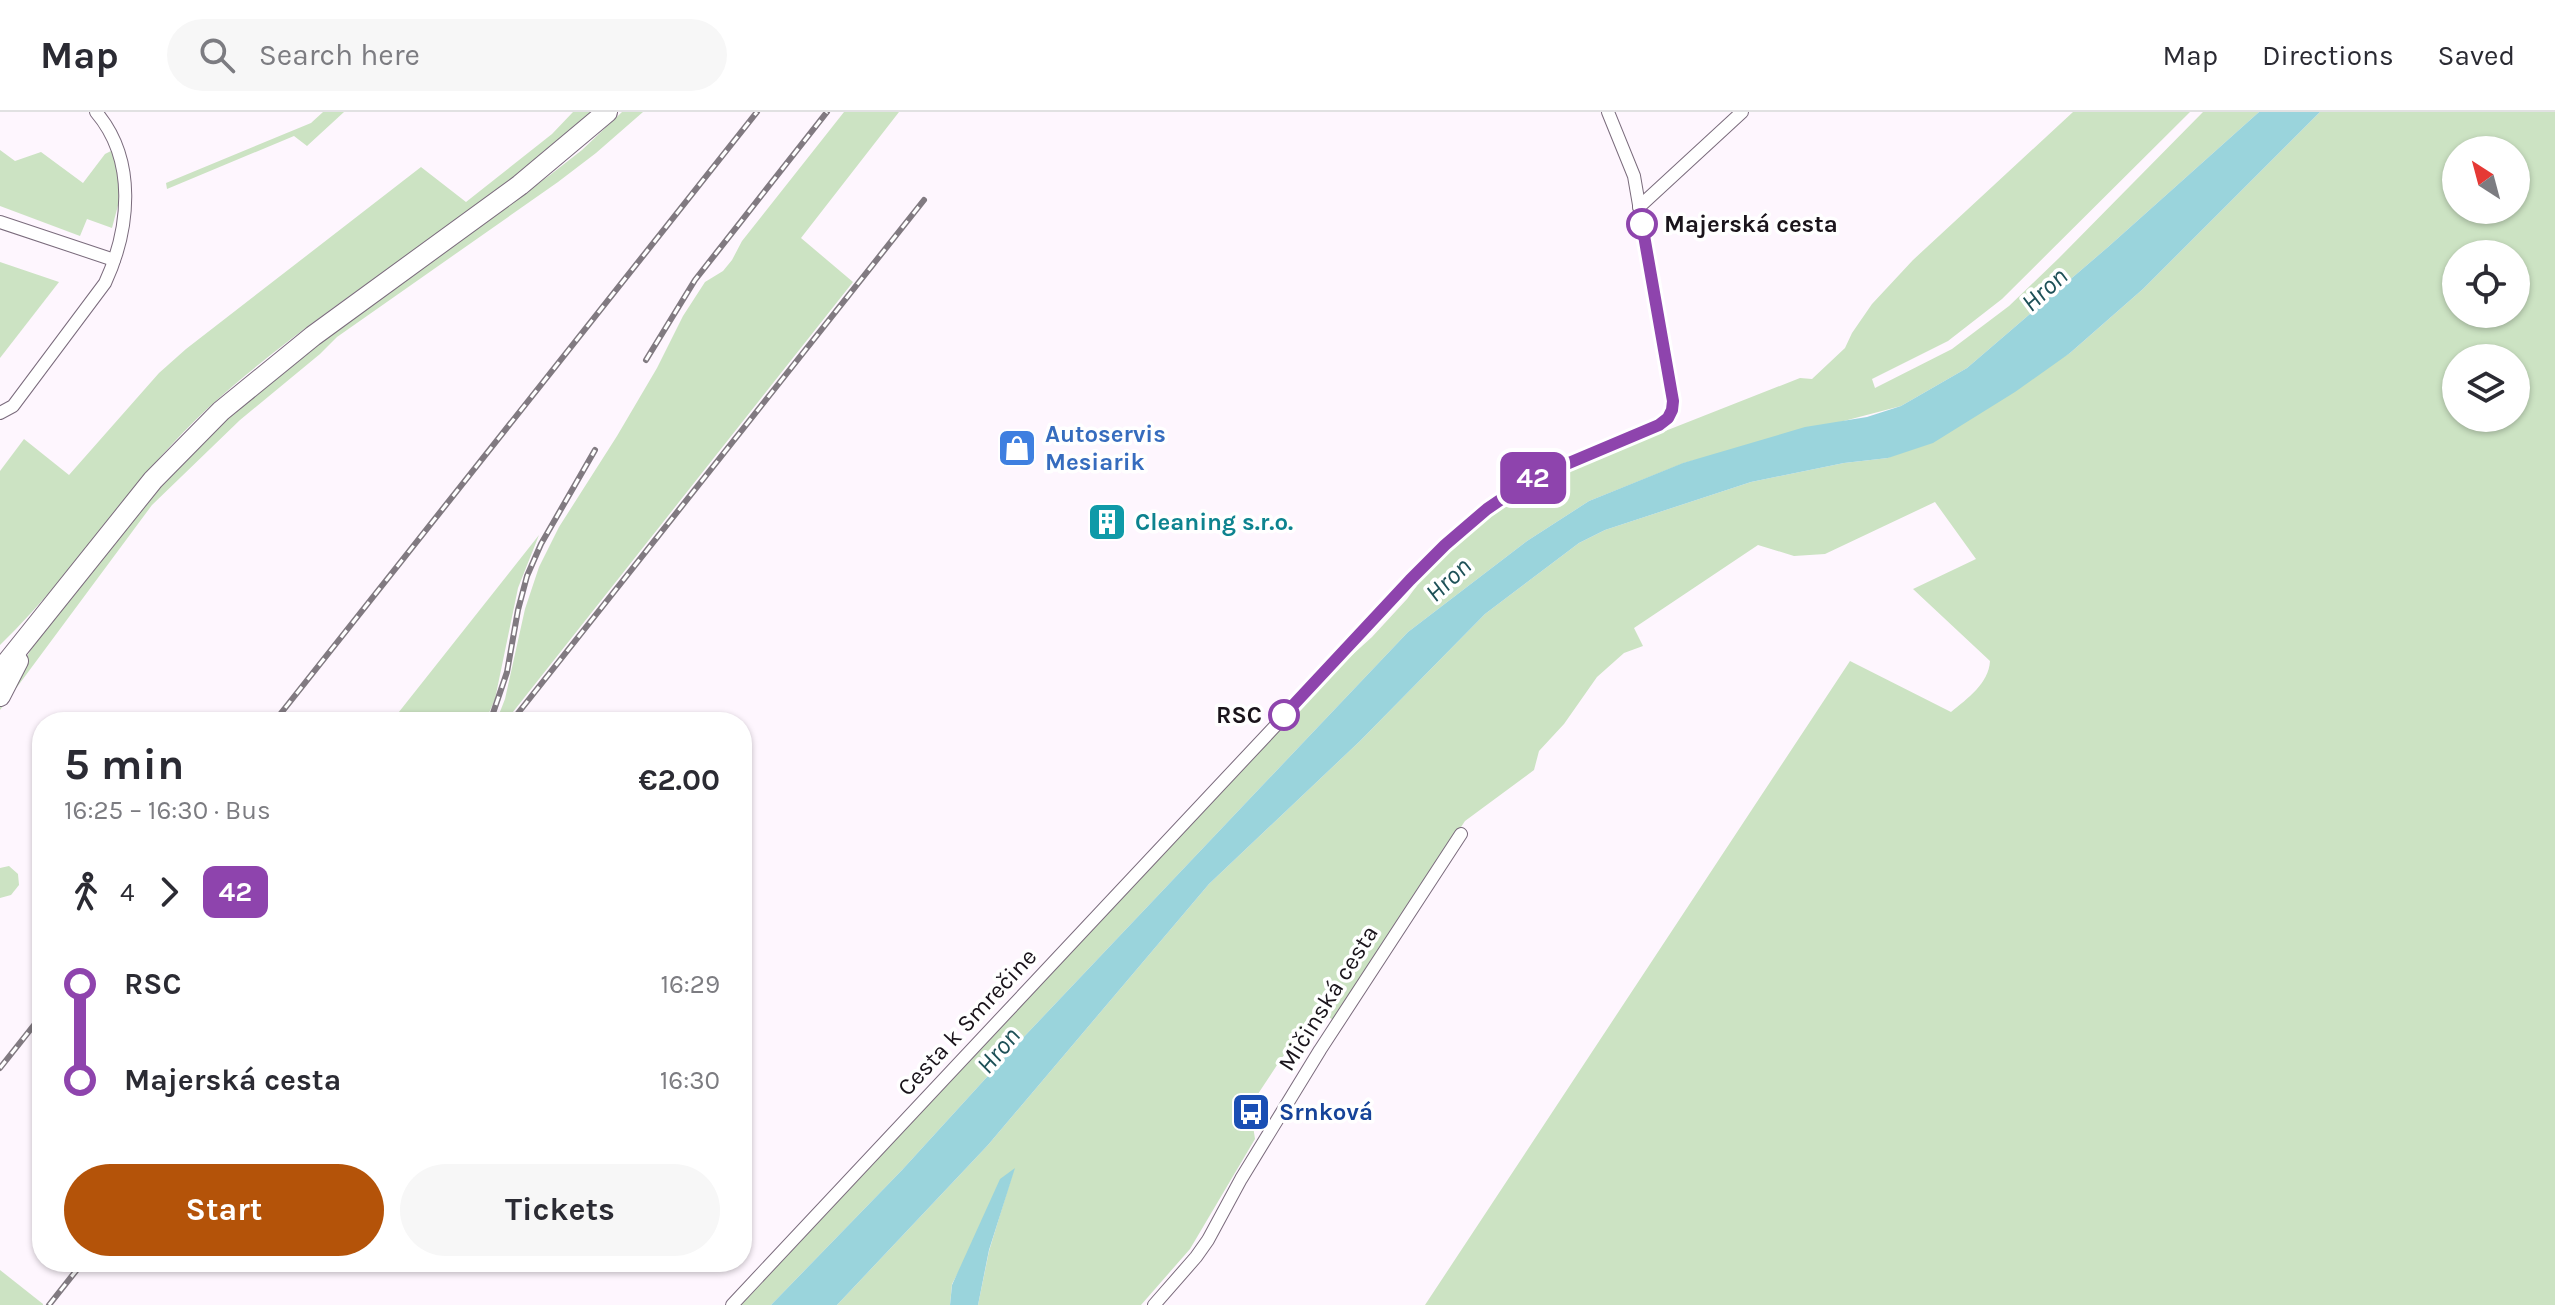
<!DOCTYPE html>
<meta charset="utf-8">
<style>
:root{--surface:#fff;--page:#f7f7f7;--text:#2b2b33;--muted:#7c7c81;--line:#e1e1e2;--accent:#b45309}
body{margin:0;font-family:Karla,sans-serif;background:var(--page);color:var(--text);height:100vh;display:flex;flex-direction:column;font-size:30px;white-space:nowrap}
*{box-sizing:border-box;margin:0}
p{font-size:26px;color:var(--muted)}
.icon{flex:none;width:44px;height:44px;fill:none;stroke:currentColor;stroke-width:2;stroke-linecap:round;stroke-linejoin:round}
.map{position:relative;flex:1;overflow:hidden}
.sheet{position:absolute;left:32px;top:600px;width:720px;height:560px;display:flex;flex-direction:column;background:var(--surface);border-radius:32px;box-shadow:0 2px 6px #0004}
.sheet>*{flex:none}
.badge{padding:0 16px;border-radius:12px;font-size:28px;line-height:52px}
.needle{width:52px;rotate:324deg}
.controls{position:absolute;left:2442px;top:24px;display:grid;gap:16px}
.controls a{display:grid;place-items:center;width:88px;height:88px;border-radius:50%;background:var(--surface);box-shadow:0 2px 6px #0004;font-size:40px}
.map>.badge{position:absolute;translate:-50% -50%;box-shadow:0 0 0 4px #fff}
.legs{display:flex;align-items:center;gap:12px;height:88px;padding:0 32px;font-size:26px}
.legs p{margin-inline-start:auto}
.overview{display:flex;align-items:center;justify-content:space-between;height:136px;padding:0 32px}
h1{font-size:44px;font-weight:700;line-height:60px}
.cta{display:flex;gap:16px;margin-top:auto;padding:16px 32px}
.cta a{flex:1;height:92px;border-radius:48px;background:var(--accent);color:#fff;font-size:32px;font-weight:700;line-height:92px;text-align:center}
.cta a+a{background:var(--page);color:var(--text)}
ul{padding:0 32px;list-style:none}
li{display:flex;align-items:center;gap:28px;height:96px;font-size:30px}
li i{display:grid;place-items:center;width:12px;height:100%;margin:0 10px;background:currentColor}
li i::after{content:'';width:20px;height:20px;margin:-10px;border:6px solid;border-radius:50%;background:var(--surface)}
li p{margin-inline-start:auto}
li:first-child i{background:linear-gradient(#0000 50%,currentColor 0)}
li:last-child i{background:linear-gradient(currentColor 50%,#0000 0)}
header{display:flex;align-items:center;gap:48px;box-sizing:border-box;height:112px;padding:0 40px;background:var(--surface);border-bottom:2px solid var(--line)}
header strong{font-size:38px}
nav{display:flex;gap:44px;margin-inline-start:auto;font-size:28px}
.search{width:560px;height:72px;background:var(--page);display:flex;align-items:center;gap:20px;box-sizing:border-box;padding:0 28px;border-radius:44px;color:var(--muted);font-size:30px}
.map>svg:first-child{display:block}
.green{fill:#cce3c3;fill-rule:evenodd}
.water{fill:#9ad4dc}
.lines{fill:none;stroke-linecap:round;stroke-linejoin:round}
.minor-casing{stroke:#7a6b7c;stroke-width:14}
.primary-casing{stroke:#7a6b7c;stroke-width:22}
.minor{stroke:#fff;stroke-width:12}
.primary{stroke:#fff;stroke-width:20}
.rail-casing{stroke:#817a81;stroke-width:6}
.rail{stroke:#fff;stroke-width:3;stroke-dasharray:9;stroke-linecap:butt}
.line-1-casing{stroke:#fff;stroke-width:18}
.line-1{stroke:#8e44ad;stroke-width:12}
.stop-1-dot{fill:#fff;stroke:#8e44ad;stroke-width:4}
.labels{text-anchor:middle;stroke-width:7;stroke-linejoin:round;paint-order:stroke}
.stop-label{font-size:24px;font-weight:bold;fill:#1a141b;stroke:#fff;text-anchor:start}
.shop-label{font-size:24px;font-weight:bold;fill:#366cbe;stroke:#fff;text-anchor:start}
.culture-label{font-size:24px;font-weight:bold;fill:#0d838f;stroke:#fff;text-anchor:start}
.street-label{font-size:24px;fill:#1a141b;stroke:#fff}
.transit-label{font-size:24px;font-weight:bold;fill:#164399;stroke:#fff;text-anchor:start}
.water-label{font-size:26px;font-style:italic;fill:#1d5057;stroke:#fff}
</style>
<header>
<strong>Map</strong>
<div class="search"><svg class="icon" aria-label="search" viewBox="0 0 24 24"><circle cx="10" cy="10" r="6"/><path d="M15 15l6 6"/></svg>Search here</div>
<nav><a>Map</a><a>Directions</a><a>Saved</a></nav>
</header>
<div class="map">
<svg width="2555" height="1193" viewBox="0 0 2555 1193">
<rect width="100%" height="100%" fill="#fef6fe"/>
<g class="green">
<path d="M323 0H344L307 34 294 24 167 77 166 71 311 11Z"/>
<path d="M573 0H592C571 18 550 37 527 55 423 138 306 206 208 296 130 368 76 460 0 533V359L24 327 69 363 159 261 186 237 421 55 466 90 552 22Z"/>
<path d="M622 0H643L596 41 558 70 337 225 320 242 240 308 152 393 0 598V592L37 527 139 397 221 311 276 263 550 63 582 38Z"/>
<path d="M844 0H899L801 126 853 170 505 610H496L505 587 525 497 539 455 559 415 617 324 657 256 683 204 705 170 723 159 732 148 742 129Z"/>
<path d="M2073 0H2190L2002 187 1948 229 1872 267 1875 276 1952 237 2009 194 2059 146 2203 0H2259L2108 135 1967 256 1901 294 1684 351 1589 389 1527 429 1408 520 1019 930 902 1058 771 1193H741L1328 565 1372 525 1407 487 1433 452 1497 396 1546 366 1800 266 1812 267 1845 236 1852 221 1872 192 1913 148Z"/>
<path d="M2320 0H2555V1193H1425L1850 549 1951 600C1967 587 1989 571 1990 549L1913 477 1976 447 1935 390 1825 442 1794 444 1758 433 1634 516 1643 534 1624 541 1597 565 1564 612 1539 639 1534 658 1465 709 1333 908 1319 898 1281 947 1250 994 1255 1027 1190 1137 1141 1193H978L989 1139 1014 1057 952 1172 950 1193H837L988 1033 1209 772 1360 629 1485 502 1579 431 1605 418 1751 370 1844 351 1888 346 2070 241 2143 177ZM2456 38H2516V98H2456ZM2456 142H2516V202H2456ZM2456 246H2516V306H2456Z"/>
<path d="M0 38 15 49 41 40 83 71 105 42 113 38 121 82 112 116 87 107 80 124 0 94Z"/>
<path d="M0 150 59 170 0 246Z"/>
<path d="M539 423 518 476 495 587 485 610H391Z"/>
<path d="M9 754 18 762 19 773 11 783 0 786V756Z"/>
<path d="M0 1158 43 1192V1193H0Z"/>
</g>
<g class="water">
<path d="M2259 0H2320L2143 177 2070 241 2015 280 1933 331 1888 346 1844 351 1751 370 1605 418 1579 431 1485 502 1360 629 1209 772 988 1033 837 1193H771L902 1058 1019 930 1408 520 1527 429 1589 389 1683 351 1805 315 1867 305 1901 294 1967 256 2108 135Z"/>
<path d="M1015 1056 989 1138 978 1193H950L952 1173 1000 1067Z"/>
</g>
<g class="lines">
<defs>
<g id="minor">
<path d="M1639 95 1742 0"/>
<path d="M0 110 114 148"/>
<path d="M0 301 13 294 105 171C130 117 137 48 96 0"/>
<path d="M732 1193 1445 433 1498 388 1531 367 1659 313 1668 306 1672 298 1673 289 1634 64 1608 0"/>
<path d="M1154 1193 1196 1145 1208 1128 1241 1067 1320 938 1461 722"/>
</g>
<g id="primary">
<path d="M0 559 153 368 221 299 313 224 520 73 607 0"/>
<path d="M0 584 18 549"/>
</g>
</defs>
<use href="#minor" class="minor-casing"/>
<use href="#primary" class="primary-casing"/>
<use href="#minor" class="minor"/>
<use href="#primary" class="primary"/>
<defs>
<g id="rail">
<path d="M646 248 695 168 827 0"/>
<path d="M274 610 757 0"/>
<path d="M490 610 507 560 518 498 527 464 541 432 595 338"/>
<path d="M511 610 924 88"/>
<path d="M0 956 42 903"/>
<path d="M49 1193 83 1150"/>
</g>
</defs>
<use href="#rail" class="rail-casing"/>
<use href="#rail" class="rail"/>
</g>
<g class="lines">
<defs>
<path id="line-1" d="M1284 603 1410 468 1445 433 1487 397 1531 367 1659 313 1668 306 1672 298 1673 289 1642 112"/>
</defs>
<use href="#line-1" class="line-1-casing"/>
<use href="#line-1" class="line-1"/>
</g>
<defs>
<symbol id="shop-square" viewBox="-11 -11 22 22"><rect x="-9" y="-9" width="18" height="18" rx="4" fill="#3f7fe0" stroke="#fff"/><path d="M-5-2.5h2.3a2.7 3.5 0 0 1 5.4 0H5L5.5 6h-11ZM-1.5-2.5h3a1.5 2.3 0 0 0-3 0Z" fill="#fff"/></symbol>
<symbol id="building-square" viewBox="-11 -11 22 22"><rect x="-9" y="-9" width="18" height="18" rx="4" fill="#0f9aa8" stroke="#fff"/><path d="M-4-6H4V6H1V3H-1V6H-4ZM-2.5-4.3h1.7v1.8h-1.7ZM.8-4.3h1.7v1.8H.8ZM-2.5-1h1.7V.8h-1.7ZM.8-1h1.7V.8H.8Z" fill="#fff"/></symbol>
<symbol id="bus-square" viewBox="-11 -11 22 22"><rect x="-9" y="-9" width="18" height="18" rx="4" fill="#1a4fb4" stroke="#fff"/><path d="M-5-6H5V4H4V6H2V4H-2V6H-4V4H-5ZM-3.5-4V0h7V-4ZM-3.5 1.2v1.5H-2V1.2ZM2 1.2v1.5H3.5V1.2Z" fill="#fff"/></symbol>
</defs>
<g fill-rule="evenodd">
<use href="#shop-square" x="995" y="314" width="44" height="44"/>
<use href="#building-square" x="1085" y="388" width="44" height="44"/>
<use href="#bus-square" x="1229" y="978" width="44" height="44"/>
</g>
<g class="stop-1-dot">
<circle cx="1642" cy="112" r="14"/>
<circle cx="1284" cy="603" r="14"/>
</g>
<g class="labels">
<g class="stop-label">
<text x="1664" y="120">Majerská cesta</text>
<text x="1262" y="611" text-anchor="end">RSC</text>
</g>
<g class="shop-label">
<text x="1045" y="330">Autoservis<tspan x="1045" dy="28">Mesiarik</tspan></text>
</g>
<g class="culture-label">
<text x="1135" y="418">Cleaning s.r.o.</text>
</g>
<g class="street-label">
<text transform="translate(1328 886) rotate(-58)" y="8">Mičinská cesta</text>
<text transform="translate(967 910) rotate(-47)" y="8">Cesta k Smrečine</text>
</g>
<g class="transit-label">
<text x="1279" y="1008">Srnková</text>
</g>
<g class="water-label">
<text transform="translate(2044 177) rotate(-42)" y="9">Hron</text>
<text transform="translate(1448 467) rotate(-43)" y="9">Hron</text>
<text transform="translate(998 938) rotate(-50)" y="9">Hron</text>
</g>
</g>
</svg>
<div class="controls">
<a><svg class="needle" viewBox="-14 -14 28 28"><path d="M0-13l5 13h-10z" fill="#e53935"/><path d="M0 13l5-13h-10z" fill="#7c7c81"/></svg></a>
<a><svg class="icon" aria-label="locate" viewBox="0 0 24 24"><circle cx="12" cy="12" r="6"/><path d="M12 2v4M12 18v4M2 12h4M18 12h4"/></svg></a>
<a><svg class="icon" aria-label="layers" viewBox="0 0 24 24"><path d="M12 4l9 5-9 5-9-5zM3 14l9 5 9-5"/></svg></a>
</div>
<b class="badge" style="left:1533px;top:366px;background:#8e44ad;color:#fff">42</b>
<section class="sheet">
<div class="overview"><div><h1>5 min</h1><p>16:25 – 16:30 · Bus</p></div><b>€2.00</b></div>
<div class="legs"><svg class="icon" aria-label="walk" viewBox="0 0 24 24"><circle cx="13" cy="4" r="2"/><path d="M13 8l-2 6 4 7M11 14l-3 7M7 12l3-4h3l4 4"/></svg>4<svg class="icon" aria-label="forward" viewBox="0 0 24 24"><path d="M9 5l7 7-7 7"/></svg><b class="badge" style="background:#8e44ad;color:#fff">42</b></div>
<ul>
<li><i style="color:#8e44ad"></i><b>RSC</b><p>16:29</p></li>
<li><i style="color:#8e44ad"></i><b>Majerská cesta</b><p>16:30</p></li>
</ul>
<div class="cta"><a>Start</a><a>Tickets</a></div>
</section>
</div>
